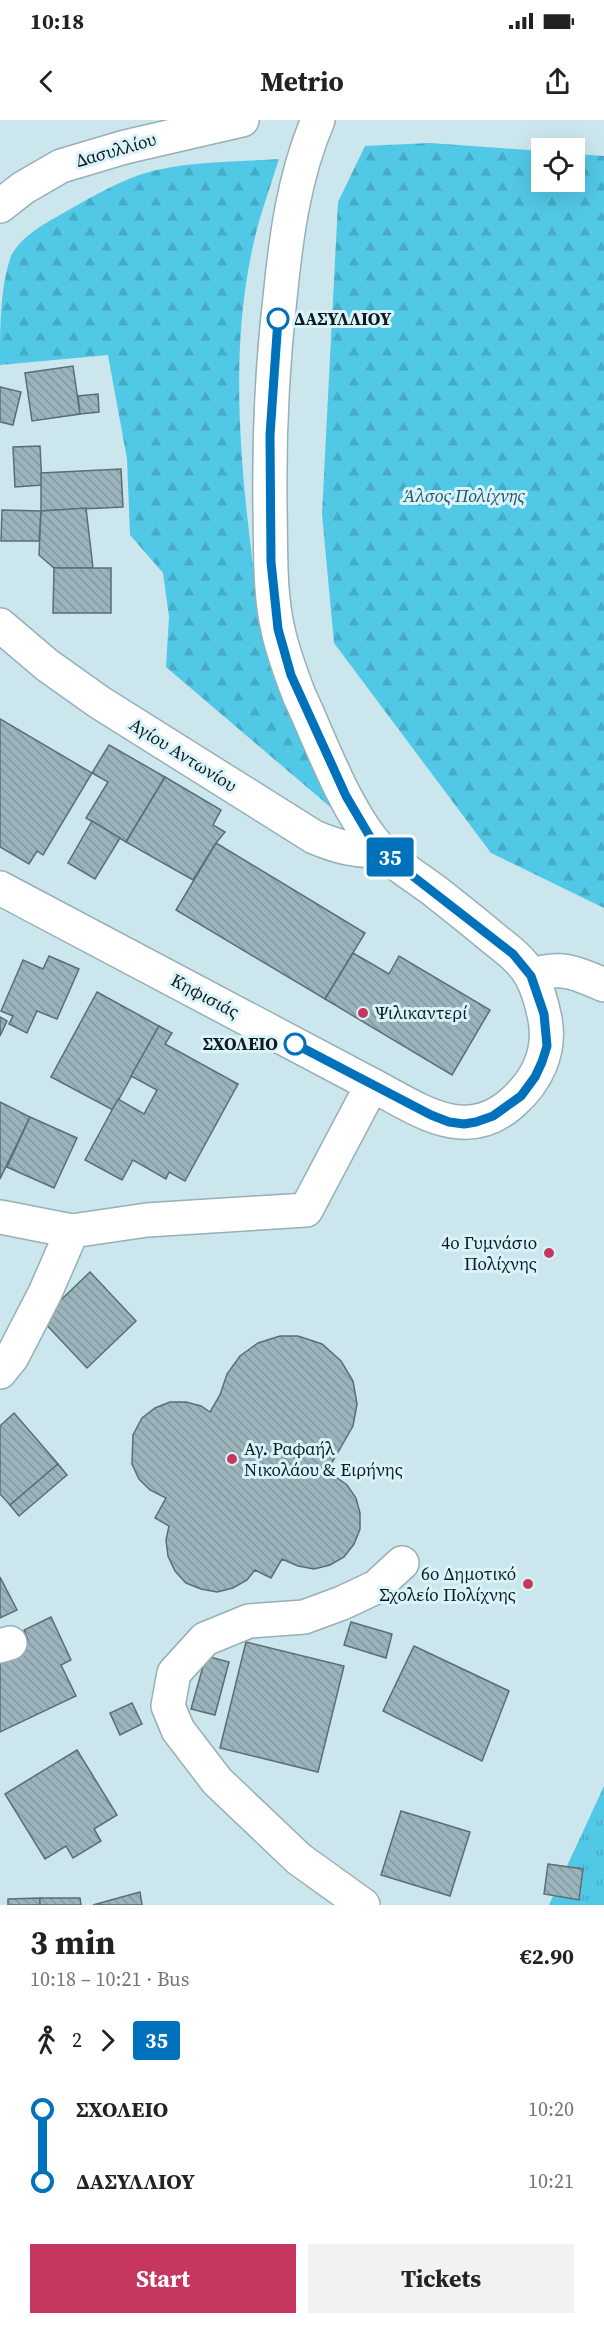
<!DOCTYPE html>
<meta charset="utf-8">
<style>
:root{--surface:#fff;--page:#f2f2f2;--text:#222;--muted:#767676;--accent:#c63760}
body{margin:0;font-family:"Source Serif 4",serif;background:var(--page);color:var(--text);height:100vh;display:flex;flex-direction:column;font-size:22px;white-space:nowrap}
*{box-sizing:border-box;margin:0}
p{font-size:20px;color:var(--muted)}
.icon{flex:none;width:33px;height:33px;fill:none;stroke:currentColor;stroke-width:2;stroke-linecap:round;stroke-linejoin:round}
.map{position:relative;height:1785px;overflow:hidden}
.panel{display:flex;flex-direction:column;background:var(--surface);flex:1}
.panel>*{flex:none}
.badge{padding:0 12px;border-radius:4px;font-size:21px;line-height:39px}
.controls{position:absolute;left:531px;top:18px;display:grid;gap:12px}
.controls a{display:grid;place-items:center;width:54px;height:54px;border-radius:0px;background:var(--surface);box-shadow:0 6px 24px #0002;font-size:30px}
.map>.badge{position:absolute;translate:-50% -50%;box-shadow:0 0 0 3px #fff}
.legs{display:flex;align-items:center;gap:9px;height:66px;padding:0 30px;font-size:20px}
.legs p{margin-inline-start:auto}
.summary{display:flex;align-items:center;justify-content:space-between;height:102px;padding:0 30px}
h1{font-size:33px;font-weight:700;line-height:45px}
.cta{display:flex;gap:12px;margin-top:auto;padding:12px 30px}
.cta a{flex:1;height:69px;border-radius:0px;background:var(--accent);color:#fff;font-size:24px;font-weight:700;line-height:69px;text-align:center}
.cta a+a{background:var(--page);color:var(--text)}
ul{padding:0 30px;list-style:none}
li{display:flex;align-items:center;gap:21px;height:72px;font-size:22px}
li i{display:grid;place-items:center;width:9px;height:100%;margin:0 8px;background:currentColor}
li i::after{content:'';width:15px;height:15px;margin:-8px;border:4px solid;border-radius:50%;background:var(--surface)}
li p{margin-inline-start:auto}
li:first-child i{background:linear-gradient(#0000 50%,currentColor 0)}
li:last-child i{background:linear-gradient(currentColor 50%,#0000 0)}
.status{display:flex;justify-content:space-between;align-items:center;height:42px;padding:0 30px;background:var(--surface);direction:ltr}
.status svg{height:16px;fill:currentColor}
header{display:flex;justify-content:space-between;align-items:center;height:78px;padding:0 30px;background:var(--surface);font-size:27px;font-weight:700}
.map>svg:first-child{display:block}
.grass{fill:url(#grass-tufts)}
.forest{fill:url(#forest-firs)}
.building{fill:url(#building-back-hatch);stroke:#586f75;stroke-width:1.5}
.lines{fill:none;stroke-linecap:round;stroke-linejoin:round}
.street-casing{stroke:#97afb7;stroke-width:36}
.secondary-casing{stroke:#97afb7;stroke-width:36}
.street{stroke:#fff;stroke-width:33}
.secondary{stroke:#fff;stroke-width:33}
.line-1-casing{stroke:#fff;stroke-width:14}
.line-1{stroke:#0072bc;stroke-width:9}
.stop-1-dot{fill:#fff;stroke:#0072bc;stroke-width:3}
.poi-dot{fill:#c63760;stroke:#d9f3fb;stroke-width:2}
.labels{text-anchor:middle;stroke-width:6;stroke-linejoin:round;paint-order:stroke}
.street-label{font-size:18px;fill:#0f191b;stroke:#d9f3fb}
.stop-label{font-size:18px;font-weight:bold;fill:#0f191b;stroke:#d9f3fb;text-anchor:start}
.park-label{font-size:18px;font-style:italic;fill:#215664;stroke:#d9f3fb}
.poi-label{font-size:18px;fill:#0f191b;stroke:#d9f3fb;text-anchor:start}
</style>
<div class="status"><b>10:18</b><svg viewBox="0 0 49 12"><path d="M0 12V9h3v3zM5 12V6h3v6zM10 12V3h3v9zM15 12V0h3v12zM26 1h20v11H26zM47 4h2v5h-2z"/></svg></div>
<header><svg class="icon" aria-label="back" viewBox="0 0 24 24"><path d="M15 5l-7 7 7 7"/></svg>Metrio<svg class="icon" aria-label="share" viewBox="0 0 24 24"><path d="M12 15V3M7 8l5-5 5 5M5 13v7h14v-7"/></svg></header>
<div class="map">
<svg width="604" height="1785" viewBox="0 0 604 1785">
<defs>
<pattern id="grass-tufts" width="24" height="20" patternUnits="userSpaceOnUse" patternTransform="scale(1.5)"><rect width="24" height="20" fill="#52c8e7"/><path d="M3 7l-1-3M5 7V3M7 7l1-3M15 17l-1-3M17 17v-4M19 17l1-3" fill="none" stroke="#46abc6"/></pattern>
<pattern id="forest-firs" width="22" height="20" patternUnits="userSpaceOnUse" patternTransform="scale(1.5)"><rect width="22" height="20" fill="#52c8e7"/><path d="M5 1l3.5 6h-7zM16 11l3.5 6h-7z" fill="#46abc6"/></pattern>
<pattern id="building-back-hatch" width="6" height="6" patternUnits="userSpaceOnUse" patternTransform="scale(1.5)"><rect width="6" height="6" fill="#9bb3bb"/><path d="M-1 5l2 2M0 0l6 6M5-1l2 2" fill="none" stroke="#8499a0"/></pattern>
</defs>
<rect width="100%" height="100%" fill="#cce6ee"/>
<path class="grass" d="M604 1666V1785H549Z"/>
<g class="forest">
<path d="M430 23 541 31 542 62H574L575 34 604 36V788L491 733 334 523 322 394 338 82 365 26Z"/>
<path d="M279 39C270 68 259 97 253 126 231 224 239 330 251 429 255 462 257 496 265 528 277 580 312 641 335 691L166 547 169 497 163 453 130 415 127 339 108 235 0 245C0 210 0 167 11 136 21 117 42 105 60 95 86 80 113 64 142 54 185 41 234 42 279 39Z"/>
</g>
<g class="building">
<path d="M73 246 80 294 32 301 25 253Z"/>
<path d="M0 267 21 272 13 305 0 302Z"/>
<path d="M98 274 99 292 80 294 78 276Z"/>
<path d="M40 326 42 365 15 367 13 327Z"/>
<path d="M121 349 123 387 41 391V353Z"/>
<path d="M86 388 93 448H54L39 435 41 391Z"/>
<path d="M2 390 41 391 39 421H1Z"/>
<path d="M54 448H111V493H53Z"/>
<path d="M0 599 92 653 43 735 37 731 29 744 0 727Z"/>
<path d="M109 625 165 657 126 722 86 698 108 662 92 653Z"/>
<path d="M165 657 221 690 213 705 225 712 216 723 193 760 126 722Z"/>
<path d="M92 701 120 718 95 759 68 743Z"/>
<path d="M216 723 365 813 325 879 176 790Z"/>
<path d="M353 833 389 854 399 836 490 890 452 955 325 879Z"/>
<path d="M49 836 79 849 57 899 37 891 27 913 9 904 13 896 1 891 23 840 43 849Z"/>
<path d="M97 872 159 906 113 990 51 957Z"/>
<path d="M0 897 7 901 0 916Z"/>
<path d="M159 906 172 913 165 924 238 964 185 1061 169 1052 166 1059 133 1040 122 1060 85 1040 118 979 144 994 157 970 131 956Z"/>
<path d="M0 982 30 997 0 1059Z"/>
<path d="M30 997 77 1018 54 1068 7 1047Z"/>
<path d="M90 1152 136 1201 87 1248 41 1199Z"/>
<path d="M280 1216H298L322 1224 341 1241 353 1261 357 1284 353 1306 326 1353 333 1355 347 1365 356 1378 360 1393V1409L354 1424 344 1437 330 1445 314 1449 298 1446 282 1439 271 1458 255 1450 247 1460 233 1468 217 1472 201 1469 186 1463 175 1451 168 1436 166 1420 169 1406 155 1398 166 1378 150 1370 139 1359 132 1344 133 1315 142 1298 155 1288 170 1282H186L201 1286 210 1292 220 1275 227 1254 240 1236 258 1223Z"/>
<path d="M14 1293 58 1344 10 1385 0 1374V1306Z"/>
<path d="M58 1344 67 1355 19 1396 10 1385Z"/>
<path d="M0 1457 17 1490 0 1498Z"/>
<path d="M51 1497 71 1540 61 1545 76 1576 0 1612V1533L28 1520 24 1510Z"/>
<path d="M351 1502 392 1514 386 1538 344 1525Z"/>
<path d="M246 1522 344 1546 318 1652 220 1628Z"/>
<path d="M414 1526 509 1571 482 1641 383 1591Z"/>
<path d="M206 1536 229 1542 215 1595 191 1589Z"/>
<path d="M132 1583 142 1604 120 1615 110 1593Z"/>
<path d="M77 1630 117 1695 94 1709 101 1721 73 1738 66 1726 45 1739 5 1674Z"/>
<path d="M401 1691 470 1712 450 1776 381 1755Z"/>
<path d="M548 1744 583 1749 579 1780 544 1774Z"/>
<path d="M140 1772 142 1785H93Z"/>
<path d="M40 1778V1785H8V1779Z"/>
<path d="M40 1778H80L81 1785H40Z"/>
</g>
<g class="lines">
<defs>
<g id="street">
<path d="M531 856C560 845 577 853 604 865"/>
<path d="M0 1252 12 1237 45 1173 72 1111"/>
<path d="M0 1526 10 1523"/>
<path d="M363 1785 299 1739 217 1661 178 1610 168 1586 174 1553 205 1519 249 1501 304 1497 342 1483 376 1467 402 1443"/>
</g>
<g id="secondary">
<path d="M0 86 23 68 61 46 125 27 242 0"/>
<path d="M0 505 47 545 99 582 314 717C336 726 358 733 382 730"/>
<path d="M0 768 372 965C418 989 465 1025 512 983 537 961 551 932 545 899 542 884 538 869 531 856 522 840 507 829 493 818 474 802 455 787 436 772 415 756 390 742 373 721 341 680 321 622 299 575 291 554 283 533 278 510 269 471 271 428 270 388 269 317 272 248 280 178 286 117 294 56 318 0"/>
<path d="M0 1097 72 1111 147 1100 306 1090 372 965"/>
</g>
</defs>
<use href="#street" class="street-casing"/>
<use href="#secondary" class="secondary-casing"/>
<use href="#street" class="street"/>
<use href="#secondary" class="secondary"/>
</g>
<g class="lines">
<defs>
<path id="line-1" d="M278 199 270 315 271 442 278 509 291 555 346 676 373 722 392 740 513 834 531 856 544 894 547 926 542 942 535 957 521 976 493 996 476 1002 464 1004 449 1002 431 995 295 924"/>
</defs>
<use href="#line-1" class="line-1-casing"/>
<use href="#line-1" class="line-1"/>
</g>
<g class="stop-1-dot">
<circle cx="278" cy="199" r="10"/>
<circle cx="295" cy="924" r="10"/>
</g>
<g class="poi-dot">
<circle cx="363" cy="893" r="6"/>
<circle cx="549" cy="1133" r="6"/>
<circle cx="232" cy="1339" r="6"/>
<circle cx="528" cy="1464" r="6"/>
</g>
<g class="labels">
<g class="street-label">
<text transform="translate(116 30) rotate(-16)" y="6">Δασυλλίου</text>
<text transform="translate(183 635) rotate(32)" y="6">Αγίου Αντωνίου</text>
<text transform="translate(205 876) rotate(28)" y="6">Κηφισιάς</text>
</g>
<g class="stop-label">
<text x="294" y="205">ΔΑΣΥΛΛΙΟΥ</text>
<text x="278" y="930" text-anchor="end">ΣΧΟΛΕΙΟ</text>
</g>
<g class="park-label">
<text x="464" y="382">Άλσος Πολίχνης</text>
</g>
<g class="poi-label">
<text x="375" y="899">Ψιλικαντερί</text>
<text x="537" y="1129" text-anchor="end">4ο Γυμνάσιο<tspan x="537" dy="21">Πολίχνης</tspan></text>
<text x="244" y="1335">Αγ. Ραφαήλ<tspan x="244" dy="21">Νικολάου &amp; Ειρήνης</tspan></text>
<text x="516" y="1460" text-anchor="end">6ο Δημοτικό<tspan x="516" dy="21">Σχολείο Πολίχνης</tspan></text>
</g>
</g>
</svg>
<div class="controls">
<a><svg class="icon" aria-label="locate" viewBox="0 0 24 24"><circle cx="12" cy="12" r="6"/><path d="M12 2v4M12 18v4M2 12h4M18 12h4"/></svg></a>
</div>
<b class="badge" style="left:390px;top:737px;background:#0072bc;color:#fff">35</b>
</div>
<section class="panel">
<div class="summary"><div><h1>3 min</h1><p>10:18 – 10:21 · Bus</p></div><b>€2.90</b></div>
<div class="legs"><svg class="icon" aria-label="walk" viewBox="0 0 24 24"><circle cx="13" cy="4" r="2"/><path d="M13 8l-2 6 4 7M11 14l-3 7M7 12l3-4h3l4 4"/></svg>2<svg class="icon" aria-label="forward" viewBox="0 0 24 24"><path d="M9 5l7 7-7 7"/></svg><b class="badge" style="background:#0072bc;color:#fff">35</b></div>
<ul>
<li><i style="color:#0072bc"></i><b>ΣΧΟΛΕΙΟ</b><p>10:20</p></li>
<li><i style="color:#0072bc"></i><b>ΔΑΣΥΛΛΙΟΥ</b><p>10:21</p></li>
</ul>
<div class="cta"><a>Start</a><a>Tickets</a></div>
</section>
